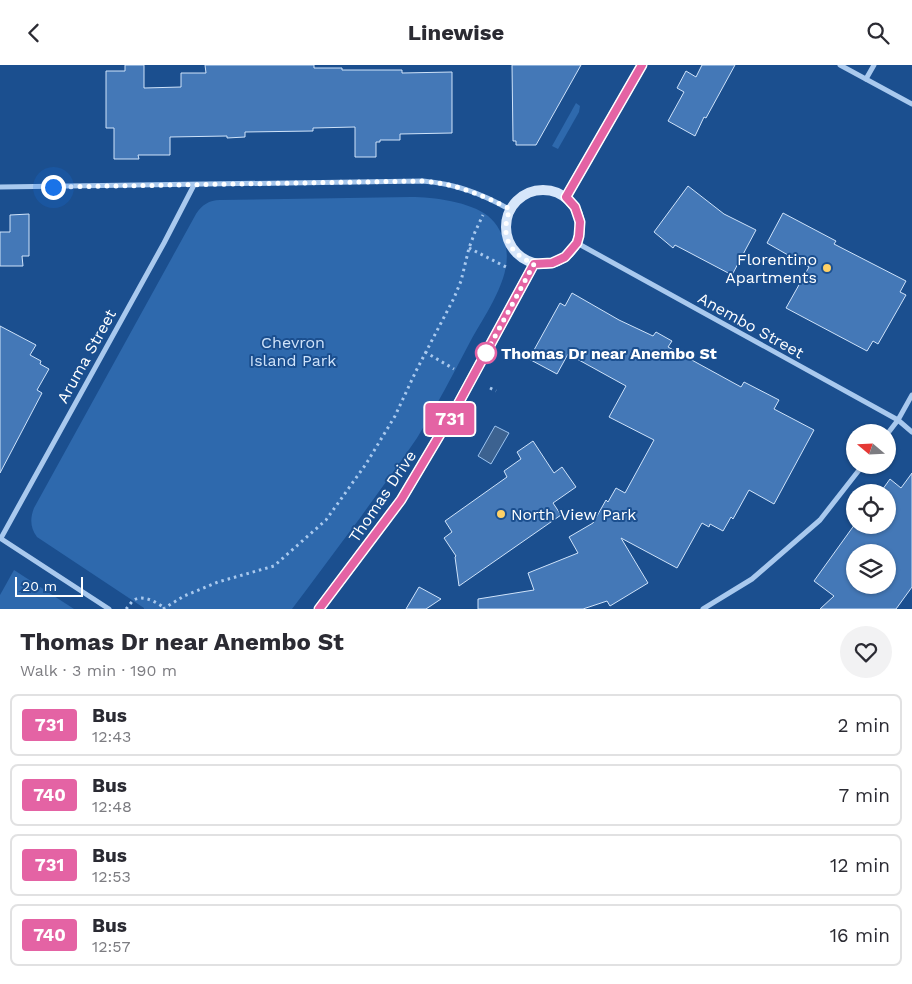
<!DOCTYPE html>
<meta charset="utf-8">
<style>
:root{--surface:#fff;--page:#f2f2f3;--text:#2b2b33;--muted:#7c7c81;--line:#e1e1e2}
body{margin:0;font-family:"Work Sans",sans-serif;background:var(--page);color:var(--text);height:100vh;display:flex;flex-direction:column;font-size:19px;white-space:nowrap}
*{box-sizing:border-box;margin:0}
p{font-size:16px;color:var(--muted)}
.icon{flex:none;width:28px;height:28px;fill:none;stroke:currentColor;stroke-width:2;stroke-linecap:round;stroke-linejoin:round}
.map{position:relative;height:544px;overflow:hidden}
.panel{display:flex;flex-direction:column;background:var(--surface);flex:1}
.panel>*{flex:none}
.badge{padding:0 10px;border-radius:4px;font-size:18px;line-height:32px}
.needle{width:32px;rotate:289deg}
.buttons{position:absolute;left:846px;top:359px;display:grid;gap:10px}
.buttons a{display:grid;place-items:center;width:50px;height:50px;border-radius:50%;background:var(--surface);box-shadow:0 1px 4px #0004;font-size:25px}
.scale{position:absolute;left:15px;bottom:12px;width:68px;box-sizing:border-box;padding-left:5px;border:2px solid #fff;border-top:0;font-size:14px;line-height:18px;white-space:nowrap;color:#fff;-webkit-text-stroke:4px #1b4f8f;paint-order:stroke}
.you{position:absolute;width:25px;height:25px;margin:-12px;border:4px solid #fff;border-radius:50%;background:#1a73e8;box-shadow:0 0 0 8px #1a73e833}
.map>.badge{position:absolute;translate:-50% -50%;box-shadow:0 0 0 2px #fff}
.round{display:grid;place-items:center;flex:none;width:52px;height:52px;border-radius:26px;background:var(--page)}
.headline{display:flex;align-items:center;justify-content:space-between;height:85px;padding:0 20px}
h1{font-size:24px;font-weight:700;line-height:38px}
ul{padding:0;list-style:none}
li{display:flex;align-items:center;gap:15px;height:62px;margin:0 10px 8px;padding:0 10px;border:2px solid var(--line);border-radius:8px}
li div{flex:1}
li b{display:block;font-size:19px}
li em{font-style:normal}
li .badge{min-width:55px;font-weight:700;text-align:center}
header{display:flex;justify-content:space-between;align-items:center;height:65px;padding:0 20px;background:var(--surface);font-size:22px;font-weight:700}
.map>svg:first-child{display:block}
.green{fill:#2e69ad}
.water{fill:#3c6290;stroke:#9cc4f0}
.building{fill:#4478b7;stroke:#cfe3fa;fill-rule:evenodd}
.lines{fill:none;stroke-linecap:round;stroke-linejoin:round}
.path{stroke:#a9c9ee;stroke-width:3;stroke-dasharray:2.5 4;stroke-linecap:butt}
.minor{stroke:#a9c9ee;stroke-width:5}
.secondary{stroke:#d6e6fa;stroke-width:10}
.line-casing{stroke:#fff;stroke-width:11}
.line{stroke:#e463a4;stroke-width:8}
.walk{stroke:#fff;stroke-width:5;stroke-dasharray:0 9}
.poi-dot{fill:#ffd166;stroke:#1b4f8f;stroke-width:2}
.stop-dot{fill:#fff;stroke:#e463a4;stroke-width:2.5}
.labels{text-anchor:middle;stroke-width:4;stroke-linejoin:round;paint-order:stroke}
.poi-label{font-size:16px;fill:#fff;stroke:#1b4f8f;text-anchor:end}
.street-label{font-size:16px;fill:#fff;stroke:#1b4f8f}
.park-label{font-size:16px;fill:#cfe3fa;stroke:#1b4f8f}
.stop-label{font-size:16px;font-weight:bold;fill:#fff;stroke:#1b4f8f;text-anchor:start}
</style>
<header><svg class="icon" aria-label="back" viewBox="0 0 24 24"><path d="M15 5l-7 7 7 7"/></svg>Linewise<svg class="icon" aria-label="search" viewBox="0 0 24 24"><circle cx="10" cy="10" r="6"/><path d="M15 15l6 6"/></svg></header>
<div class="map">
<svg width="912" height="544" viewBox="0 0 912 544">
<rect width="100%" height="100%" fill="#1b4f8f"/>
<g class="green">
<path d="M576 38 580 41 579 47 558 84 552 81Z"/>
<path d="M411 132C433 132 471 137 488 151 497 158 504 171 506 183 512 213 484 251 470 277 453 309 436 342 417 373 399 400 379 426 360 453 337 483 315 514 292 544H144V543L37 472C30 463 30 453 34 443L196 149C202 140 209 135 220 135Z"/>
<path d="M14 505 74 544H0V530Z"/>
</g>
<path class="water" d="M495 361 509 368 491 399 478 391Z"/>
<g class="building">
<path d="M125 0H144V23L181 22V8H206L205 0H314V3H342V5H402V8L452 7V68L400 69V75H380V77H376V92H355V62L313 63V66L245 67V72L227 73V71L170 72V90H138L139 94H114V63H106V6H125Z"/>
<path d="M512 0H581L536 80H516V76H513Z"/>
<path d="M702 0H735L706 53 704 52 695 71 668 56 684 27 677 23 686 6 696 12Z"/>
<path d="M688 121 724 149 756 165 732 210 675 180 673 183 654 167Z"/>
<path d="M783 148 836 176 834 179 906 216 900 227 906 230 878 279 873 276 867 286 786 243 809 202 767 178Z"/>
<path d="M29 149V191H22L23 201H0V167H10V150Z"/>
<path d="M572 228 619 255 653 271 656 267 672 276 668 282 741 322 744 317 779 335 774 344 814 365 774 439 749 425 733 454 731 452 723 466 710 459 709 462 702 458 677 503 621 473 648 518 610 541 607 536 583 544H478V534L534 525 528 508 578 488 569 472 593 458 606 435 608 437 616 423 625 428 654 375 609 352 626 321 568 289 557 309 529 294 560 238 565 241Z"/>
<path d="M0 261 36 280 30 290 41 296 40 299 49 304 37 325 42 328 0 408Z"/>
<path d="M533 376 554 408 562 402 576 422 553 438 561 450 459 521 455 492 456 491 444 473 452 467 445 456 507 412 504 406 521 394 517 387Z"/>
<path d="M912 408V522L896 544H820L834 531 814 516 855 459V461L856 460H888V428H880L890 414 901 423ZM855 488H888V520H855Z"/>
<path d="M419 522 441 534 426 544H406Z"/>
</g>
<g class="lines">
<g class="path">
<path d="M469 183 506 202"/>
<path d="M425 287 454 304"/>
<path d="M490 323 496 326"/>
<path d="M126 544C129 541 131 537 134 535 144 529 157 538 165 543"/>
<path d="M163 544 184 531 218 517 274 501 326 455 366 399 395 351 416 306 454 233 461 216 469 183 475 167 483 150"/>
</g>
<g class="minor">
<path d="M840 0 912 39"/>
<path d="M866 14 874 0"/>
<path d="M0 122 423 116C456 119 480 128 509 144"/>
<path d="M577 178 898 355 912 367"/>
<path d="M888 368 898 355 912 330"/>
<path d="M0 473 109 544"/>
<path d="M1 473 164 178 194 120"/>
<path d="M703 544 752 514 820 455 863 400"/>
</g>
<g class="secondary">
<circle cx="543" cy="162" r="37"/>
<path d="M566 132 642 0"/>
<path d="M319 544 401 435 457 341 534 199"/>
</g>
</g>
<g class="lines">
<defs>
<path id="line" d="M319 544 401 435 457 341 534 199 552 198 565 192 577 178 579 171 580 157 575 142 566 132 642 0"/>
</defs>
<use href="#line" class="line-casing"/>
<use href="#line" class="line"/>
<path class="walk" d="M53 122 423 116C456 119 480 129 510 144 500 171 508 187 534 199L486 288"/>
</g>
<g class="poi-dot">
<circle cx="827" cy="203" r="5"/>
<circle cx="501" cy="449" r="5"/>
</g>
<circle class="stop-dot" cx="486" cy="288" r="10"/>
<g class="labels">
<g class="poi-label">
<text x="817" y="200">Florentino<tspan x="817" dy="18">Apartments</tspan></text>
<text x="511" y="455" text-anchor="start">North View Park</text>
</g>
<g class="street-label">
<text transform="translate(751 260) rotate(29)" y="6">Anembo Street</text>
<text transform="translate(86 291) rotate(-61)" y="6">Aruma Street</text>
<text transform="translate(382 431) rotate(-56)" y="6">Thomas Drive</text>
</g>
<g class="park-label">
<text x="293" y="283">Chevron<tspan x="293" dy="18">Island Park</tspan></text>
</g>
<g class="stop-label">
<text x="501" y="294">Thomas Dr near Anembo St</text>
</g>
</g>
</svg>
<div class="buttons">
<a><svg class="needle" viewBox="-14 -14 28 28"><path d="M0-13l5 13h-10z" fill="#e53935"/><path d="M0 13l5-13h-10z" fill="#7c7c81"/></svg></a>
<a><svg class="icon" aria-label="locate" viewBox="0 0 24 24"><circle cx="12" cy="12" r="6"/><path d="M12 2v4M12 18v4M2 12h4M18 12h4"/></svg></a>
<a><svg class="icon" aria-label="layers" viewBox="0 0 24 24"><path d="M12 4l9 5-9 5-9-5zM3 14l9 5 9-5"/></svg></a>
</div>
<div class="scale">20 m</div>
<div class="you" style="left:53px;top:122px"></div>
<b class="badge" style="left:450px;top:354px;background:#e463a4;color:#fff">731</b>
</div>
<section class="panel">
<div class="headline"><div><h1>Thomas Dr near Anembo St</h1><p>Walk · 3 min · 190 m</p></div><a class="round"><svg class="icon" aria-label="heart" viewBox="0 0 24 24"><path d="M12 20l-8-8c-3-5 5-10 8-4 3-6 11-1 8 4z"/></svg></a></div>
<ul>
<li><span class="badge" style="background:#e463a4;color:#fff">731</span><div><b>Bus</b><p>12:43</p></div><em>2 min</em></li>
<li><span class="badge" style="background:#e463a4;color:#fff">740</span><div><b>Bus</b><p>12:48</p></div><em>7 min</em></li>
<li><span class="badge" style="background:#e463a4;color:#fff">731</span><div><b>Bus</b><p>12:53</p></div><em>12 min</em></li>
<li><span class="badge" style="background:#e463a4;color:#fff">740</span><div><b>Bus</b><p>12:57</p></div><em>16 min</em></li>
</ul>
</section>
